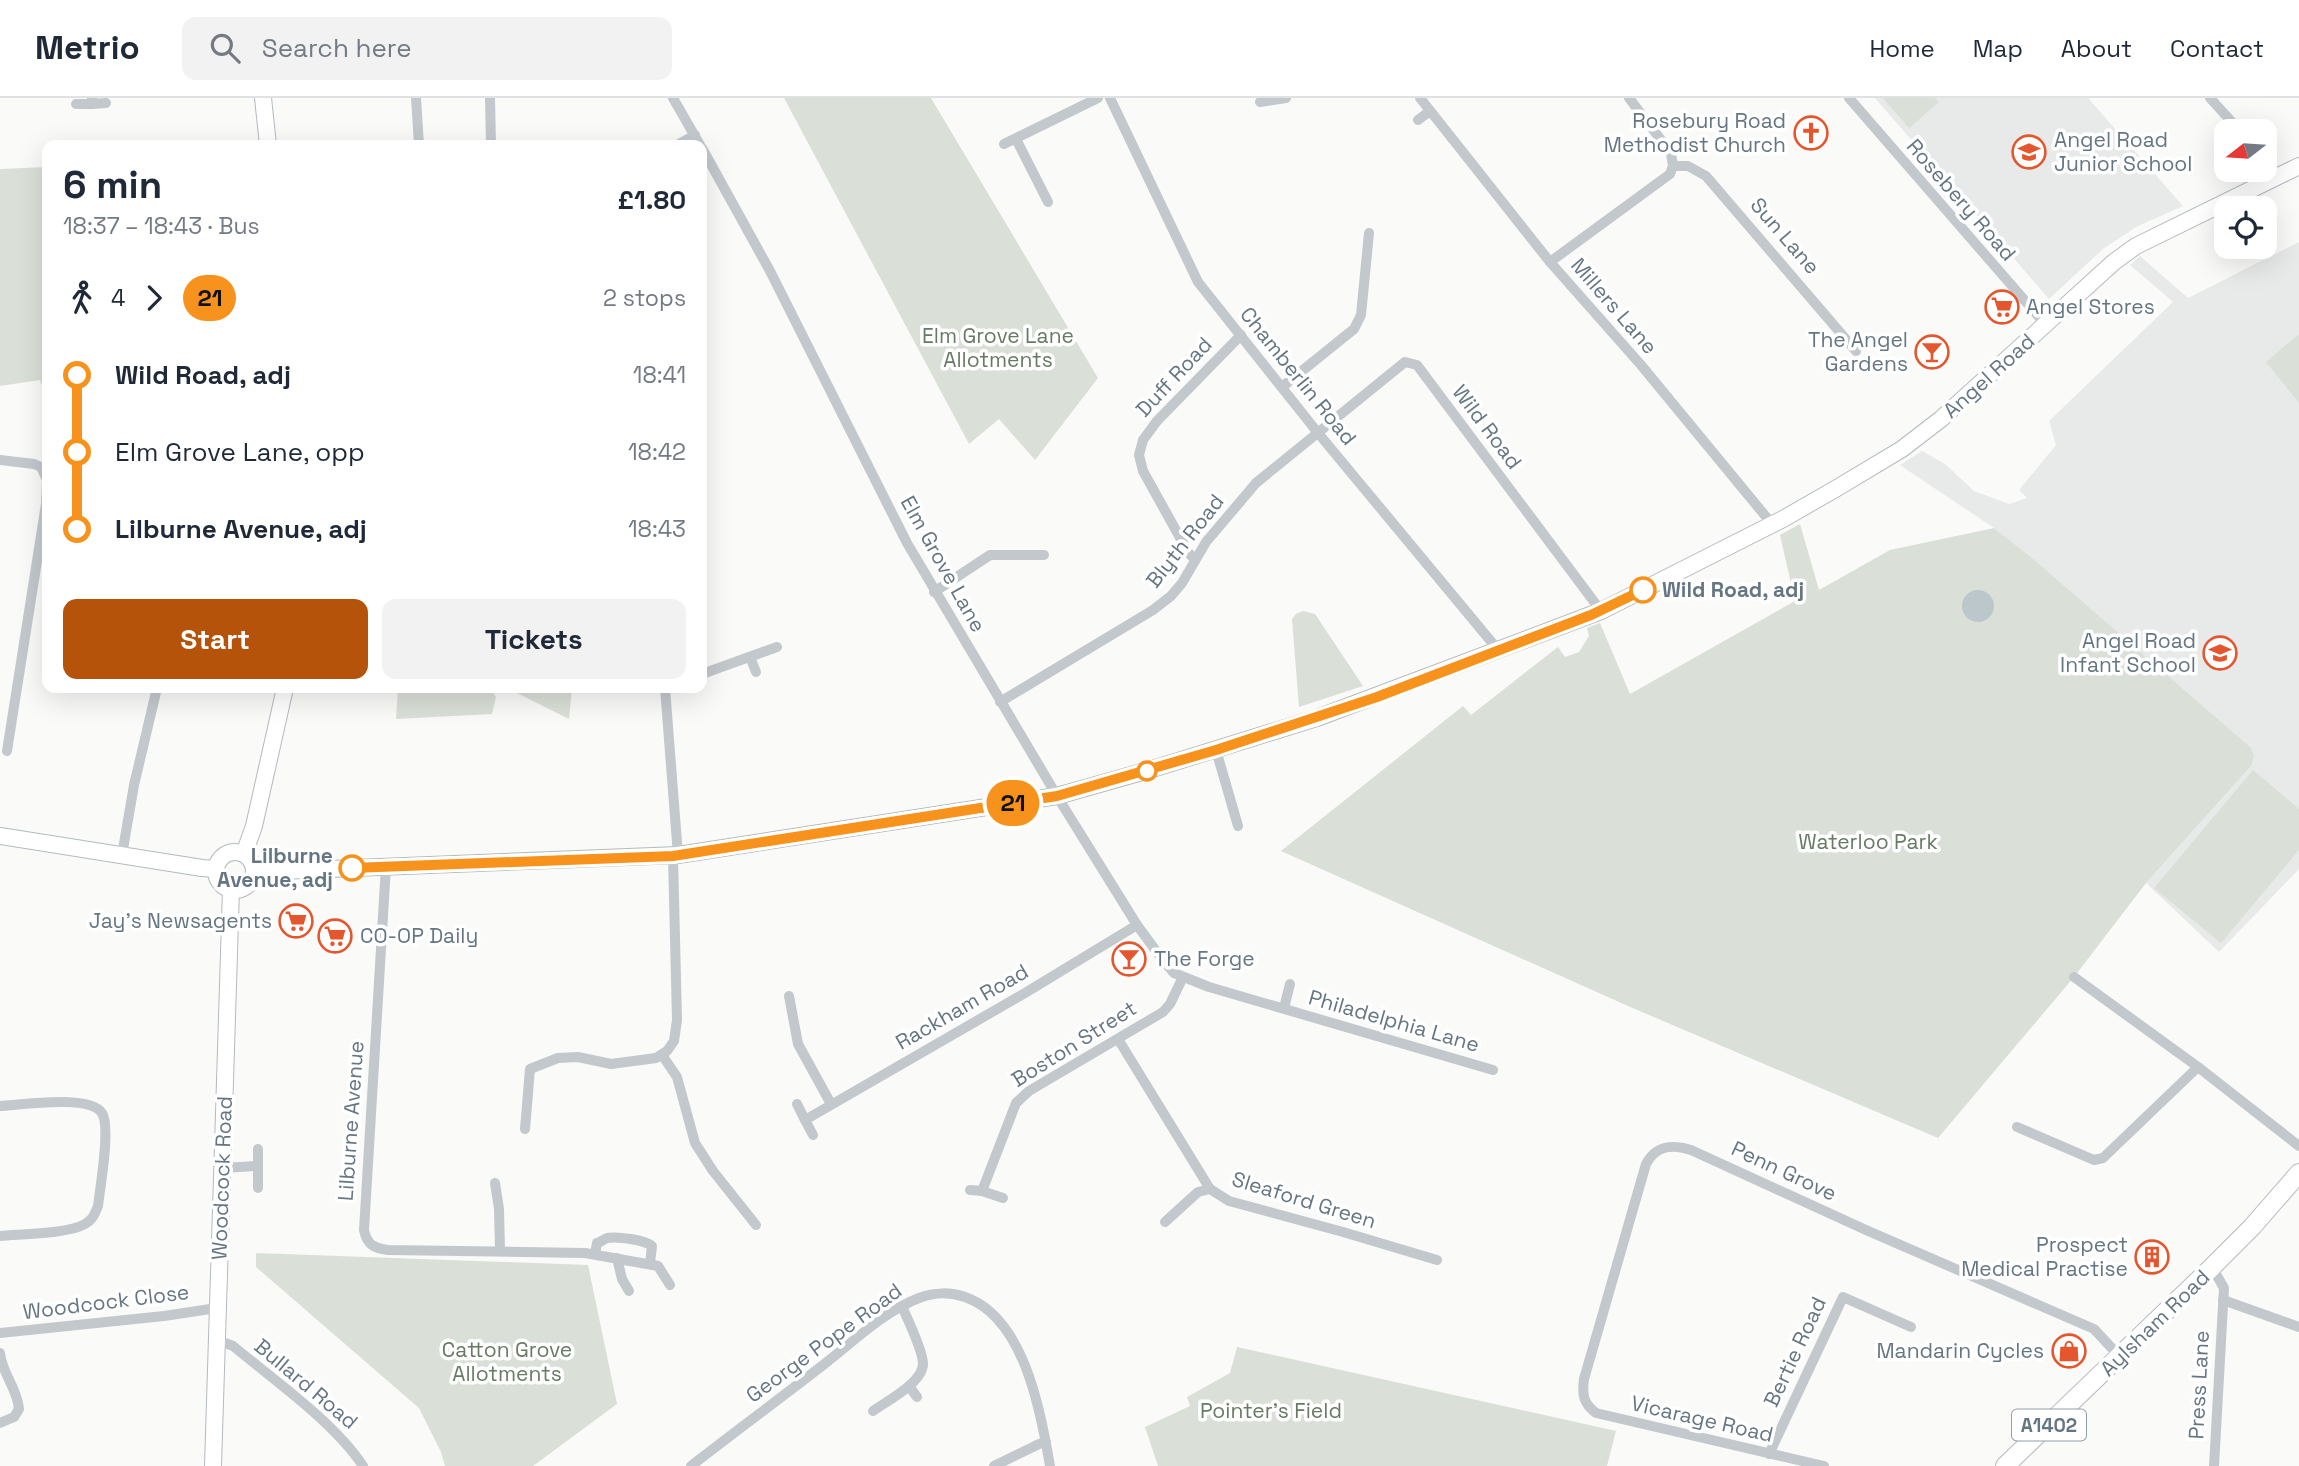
<!DOCTYPE html>
<meta charset="utf-8">
<style>
:root{--surface:#fff;--page:#f2f2f3;--text:#1f2937;--muted:#747a83;--line:#e0e1e3;--accent:#b45309}
body{margin:0;font-family:"Space Grotesk",sans-serif;background:var(--page);color:var(--text);height:100vh;display:flex;flex-direction:column;font-size:26px;white-space:nowrap}
*{box-sizing:border-box;margin:0}
p{font-size:23px;color:var(--muted)}
.icon{flex:none;width:38px;height:38px;fill:none;stroke:currentColor;stroke-width:2;stroke-linecap:round;stroke-linejoin:round}
.map{position:relative;flex:1;overflow:hidden}
.details{position:absolute;left:42px;top:42px;width:665px;height:553px;display:flex;flex-direction:column;background:var(--surface);border-radius:14px;box-shadow:0 7px 28px #0002}
.details>*{flex:none}
.badge{padding:0 14px;border-radius:23px;font-size:24px;line-height:46px}
.needle{width:46px;rotate:253deg}
.tools{position:absolute;left:2214px;top:21px;display:grid;gap:14px}
.tools a{display:grid;place-items:center;width:63px;height:63px;border-radius:14px;background:var(--surface);box-shadow:0 7px 28px #0002;font-size:35px}
.map>.badge{position:absolute;translate:-50% -50%;box-shadow:0 0 0 4px #fff}
.legs{display:flex;align-items:center;gap:10px;height:77px;padding:0 21px;font-size:23px}
.legs p{margin-inline-start:auto}
.head{display:flex;align-items:center;justify-content:space-between;height:119px;padding:0 21px}
h1{font-size:38px;font-weight:600;line-height:52px}
.cta{display:flex;gap:14px;margin-top:auto;padding:14px 21px}
.cta a{flex:1;height:80px;border-radius:14px;background:var(--accent);color:#fff;font-size:28px;font-weight:600;line-height:80px;text-align:center}
.cta a+a{background:var(--page);color:var(--text)}
ul{padding:0 21px;list-style:none}
li{display:flex;align-items:center;gap:24px;height:77px;font-size:26px}
li i{display:grid;place-items:center;width:10px;height:100%;margin:0 9px;background:currentColor}
li i::after{content:'';width:18px;height:18px;margin:-9px;border:5px solid;border-radius:50%;background:var(--surface)}
li p{margin-inline-start:auto}
li:first-child i{background:linear-gradient(#0000 50%,currentColor 0)}
li:last-child i{background:linear-gradient(currentColor 50%,#0000 0)}
header{display:flex;align-items:center;gap:42px;box-sizing:border-box;height:98px;padding:0 35px;background:var(--surface);border-bottom:2px solid var(--line)}
header strong{font-size:33px}
nav{display:flex;gap:38px;margin-inline-start:auto;font-size:24px}
.search{width:490px;height:63px;background:var(--page);display:flex;align-items:center;gap:18px;box-sizing:border-box;padding:0 24px;border-radius:14px;color:var(--muted);font-size:26px}
.map>svg:first-child{display:block}
.built{fill:#e8e9e9}
.green{fill:#dadfd7}
.water{fill:#bbc7cb}
.lines{fill:none;stroke-linecap:round;stroke-linejoin:round}
.secondary-casing{stroke:#b3babf;stroke-width:18}
.primary-casing{stroke:#b5babe;stroke-width:20}
.street{stroke:#c3c8cc;stroke-width:10}
.secondary{stroke:#fff;stroke-width:16}
.primary{stroke:#fff;stroke-width:18}
.line-1-casing{stroke:#fff;stroke-width:16}
.line-1{stroke:#f7931d;stroke-width:10}
.stop-1-dot{fill:#fff;stroke:#f7931d;stroke-width:3.5}
.labels{text-anchor:middle;stroke-width:7;stroke-linejoin:round;paint-order:stroke}
.shield{fill:#fff;stroke:#939fa8;stroke-width:2}
.shield-label{font-size:19px;font-weight:bold;fill:#657683}
.poi-label{font-size:21px;fill:#657683;stroke:#fff;text-anchor:end}
.street-label{font-size:21px;fill:#657683;stroke:#fff}
.park-label{font-size:21px;fill:#687a64;stroke:#fff}
.stop-label{font-size:21px;font-weight:bold;fill:#657683;stroke:#fff;text-anchor:start}
</style>
<header>
<strong>Metrio</strong>
<div class="search"><svg class="icon" aria-label="search" viewBox="0 0 24 24"><circle cx="10" cy="10" r="6"/><path d="M15 15l6 6"/></svg>Search here</div>
<nav><a>Home</a><a>Map</a><a>About</a><a>Contact</a></nav>
</header>
<div class="map">
<svg width="2299" height="1368" viewBox="0 0 2299 1368">
<rect width="100%" height="100%" fill="#fafaf8"/>
<g class="built">
<path d="M1875 0H2088L2183 108 2136 129 2103 151 2049 201Z"/>
<path d="M2299 144V771L2219 854 2146 785 2251 668 2032 460 1994 430 1900 367 1922 353 1945 366 1974 393 2009 406 2027 400 2019 392 2056 347 2049 323 2173 204 2130 167 2140 158 2188 200Z"/>
</g>
<g class="green">
<path d="M784 0H931L1098 280 1035 362 999 321 969 346Z"/>
<path d="M1883 0H1935L1939 4 1909 30Z"/>
<path d="M47 69V286H41L40 282 0 288V71Z"/>
<path d="M2299 236V305L2266 264Z"/>
<path d="M1800 426 1819 492 1890 452 1994 430 2032 460 2251 650 2254 658 2251 668 2146 785 2074 879 1938 1040 1628 908 1281 753 1463 608 1471 617 1558 549 1565 559 1579 554 1589 538 1587 530 1600 525 1630 596 1795 503 1780 437Z"/>
<path d="M1303 513 1315 516 1363 588 1299 609 1292 521 1296 516Z"/>
<path d="M398 590H482L492 593 496 599 492 616 396 621Z"/>
<path d="M511 590H572L569 621 513 593Z"/>
<path d="M2253 672 2299 711V752L2221 845 2154 790Z"/>
<path d="M256 1155 588 1167 617 1306 533 1368H445L441 1354 419 1310 256 1169Z"/>
<path d="M1237 1249 1616 1333 1607 1368H1158L1145 1329 1190 1308 1187 1299 1230 1275Z"/>
</g>
<circle class="water" cx="1978" cy="508" r="16"/>
<g class="lines">
<defs>
<g id="secondary">
<path d="M263 0 268 47"/>
<path d="M0 738 202 770 216 771"/>
<circle cx="235" cy="773" r="19"/>
<path d="M244 756 254 728 285 590"/>
<path d="M255 774 678 757 1057 698 1149 672 1317 620 1601 513 1783 421 1837 390 1902 351 1941 321 2114 164 2136 148 2299 68"/>
<path d="M213 1368 231 791"/>
</g>
<path id="primary" d="M2005 1368 2209 1172 2252 1129 2299 1075"/>
</defs>
<use href="#secondary" class="secondary-casing"/>
<use href="#primary" class="primary-casing"/>
<g class="street">
<path d="M416 0 419 47"/>
<path d="M490 0 491 47"/>
<path d="M673 0 700 47"/>
<path d="M1110 0 1198 184 1318 335 1499 553"/>
<path d="M1420 0 1550 164 1641 267 1772 426"/>
<path d="M1849 0 2046 227"/>
<path d="M2210 0 2240 33"/>
<path d="M1260 4 1286 0"/>
<path d="M76 6H92V0"/>
<path d="M92 6 106 5"/>
<path d="M1418 22 1430 13"/>
<path d="M1016 41 1048 104"/>
<path d="M1004 46 1098 0"/>
<path d="M677 47 695 37"/>
<path d="M702 50 770 173 907 445 1060 703 1137 827 1162 861 1174 875 1209 889 1493 972"/>
<path d="M2264 61 2278 78"/>
<path d="M1673 68H1688L1706 78 1856 253"/>
<path d="M1550 164 1670 76 1673 68 1671 55 1629 0"/>
<path d="M1282 289 1354 231 1361 217 1369 135"/>
<path d="M0 362 34 366 41 369 47 382 46 406 7 653"/>
<path d="M1195 462 1188 454 1143 373 1139 357 1143 342 1157 323 1241 237"/>
<path d="M934 494 990 457H1044"/>
<path d="M750 559 756 574"/>
<path d="M702 576 777 549"/>
<path d="M665 590 678 757"/>
<path d="M1000 604 1153 512 1171 498 1182 485 1206 444 1256 385 1405 264 1417 267 1601 513"/>
<path d="M1216 652 1238 728"/>
<path d="M122 757 134 687 157 590"/>
<path d="M386 768 364 1132C367 1147 374 1150 388 1152L585 1155 658 1168 670 1187"/>
<path d="M2074 879 2198 969 2299 1048"/>
<path d="M789 898 798 946 831 1006"/>
<path d="M1284 910 1290 886"/>
<path d="M1118 941 1210 1091 1229 1103 1343 1134 1437 1162"/>
<path d="M662 957 677 979 695 1045 713 1073 756 1127"/>
<path d="M797 1006 805 1022"/>
<path d="M0 1008C21 1007 89 996 102 1015 111 1029 100 1090 98 1108 95 1115 93 1122 85 1126 68 1136 21 1136 0 1138"/>
<path d="M2017 1029 2094 1062 2103 1060 2198 969"/>
<path d="M525 1031 530 971 558 960 578 959 611 966 656 960 667 953 674 943 677 922 673 758"/>
<path d="M813 1037 805 1022 1025 895 1137 827"/>
<path d="M258 1068V1090"/>
<path d="M223 1070 258 1068V1051"/>
<path d="M495 1085 499 1111 500 1153"/>
<path d="M970 1092 982 1093 1016 1005 1029 993 1163 914 1170 906 1183 879"/>
<path d="M982 1093 1003 1100"/>
<path d="M1165 1124 1198 1094 1210 1091"/>
<path d="M595 1156 597 1145C599 1145 606 1140 607 1140 617 1138 645 1142 652 1148L650 1165"/>
<path d="M617 1160 622 1181 629 1193"/>
<path d="M2212 1169 2224 1190 2214 1368"/>
<path d="M2223 1202 2299 1229"/>
<path d="M0 1235 164 1218 217 1210"/>
<path d="M216 1245H225L233 1248C274 1282 335 1325 363 1368"/>
<path d="M0 1255C2 1276 17 1289 19 1311L14 1319 0 1325"/>
<path d="M909 1288 917 1299"/>
<path d="M873 1313C887 1303 924 1284 923 1265 922 1250 908 1223 902 1208"/>
<path d="M1769 1356 1843 1199 1911 1229"/>
<path d="M691 1368C736 1333 782 1299 827 1264 855 1242 885 1213 919 1200 934 1194 951 1194 965 1199 1024 1219 1041 1314 1050 1368"/>
<path d="M994 1368 1039 1346 1046 1344"/>
<path d="M1824 1368 1596 1315C1583 1305 1582 1297 1584 1281L1646 1066C1656 1047 1672 1046 1691 1052L1866 1132 2094 1231 2120 1259"/>
</g>
<use href="#secondary" class="secondary"/>
<use href="#primary" class="primary"/>
</g>
<g class="lines">
<defs>
<path id="line-1" d="M352 770 673 758 1057 698 1216 652 1377 599 1591 517 1643 492"/>
</defs>
<use href="#line-1" class="line-1-casing"/>
<use href="#line-1" class="line-1"/>
</g>
<defs>
<symbol id="church-ring" viewBox="-11 -11 22 22"><circle r="9.5" fill="#fff" stroke="#e4572e" stroke-width="1.5"/><path d="M-1.2-6h2.4v3.5h3.3v2.4h-3.3V6h-2.4V-.1h-3.3v-2.4h3.3Z" fill="#e4572e"/></symbol>
<symbol id="school-ring" viewBox="-11 -11 22 22"><circle r="9.5" fill="#fff" stroke="#e4572e" stroke-width="1.5"/><path d="M0-5L7-2L0 1L-7-2ZM-4 1L0 2.5L4 1V4Q0 6-4 4Z" fill="#e4572e"/></symbol>
<symbol id="supermarket-ring" viewBox="-11 -11 22 22"><circle r="9.5" fill="#fff" stroke="#e4572e" stroke-width="1.5"/><path d="M-6-5.5h2.5l.6 2H6L4.5 2H-2.5L-4.4-4H-6ZM-1.5 3.2a1.3 1.3 0 1 0 .1 0ZM3 3.2a1.3 1.3 0 1 0 .1 0Z" fill="#e4572e"/></symbol>
<symbol id="bar-ring" viewBox="-11 -11 22 22"><circle r="9.5" fill="#fff" stroke="#e4572e" stroke-width="1.5"/><path d="M-6-5H6L.8 .8V4.5H3.5V6h-7V4.5H-.8V.8Z" fill="#e4572e"/></symbol>
<symbol id="building-ring" viewBox="-11 -11 22 22"><circle r="9.5" fill="#fff" stroke="#e4572e" stroke-width="1.5"/><path d="M-4-6H4V6H1V3H-1V6H-4ZM-2.5-4.3h1.7v1.8h-1.7ZM.8-4.3h1.7v1.8H.8ZM-2.5-1h1.7V.8h-1.7ZM.8-1h1.7V.8H.8Z" fill="#e4572e"/></symbol>
<symbol id="shop-ring" viewBox="-11 -11 22 22"><circle r="9.5" fill="#fff" stroke="#e4572e" stroke-width="1.5"/><path d="M-5-2.5h2.3a2.7 3.5 0 0 1 5.4 0H5L5.5 6h-11ZM-1.5-2.5h3a1.5 2.3 0 0 0-3 0Z" fill="#e4572e"/></symbol>
</defs>
<g fill-rule="evenodd">
<use href="#church-ring" x="1792" y="16" width="38" height="38"/>
<use href="#school-ring" x="2010" y="35" width="38" height="38"/>
<use href="#supermarket-ring" x="1983" y="190" width="38" height="38"/>
<use href="#bar-ring" x="1913" y="235" width="38" height="38"/>
<use href="#school-ring" x="2201" y="536" width="38" height="38"/>
<use href="#supermarket-ring" x="277" y="804" width="38" height="38"/>
<use href="#supermarket-ring" x="316" y="819" width="38" height="38"/>
<use href="#bar-ring" x="1110" y="842" width="38" height="38"/>
<use href="#building-ring" x="2133" y="1140" width="38" height="38"/>
<use href="#shop-ring" x="2050" y="1234" width="38" height="38"/>
</g>
<g class="stop-1-dot">
<circle cx="1643" cy="492" r="12"/>
<circle cx="1147" cy="673" r="9"/>
<circle cx="352" cy="770" r="12"/>
</g>
<g class="labels">
<rect class="shield" x="2012" y="1311.5" width="74" height="31" rx="5"/>
<g class="shield-label">
<text x="2049" y="1334">A1402</text>
</g>
<g class="poi-label">
<text x="1786" y="30">Rosebury Road<tspan x="1786" dy="24">Methodist Church</tspan></text>
<text x="2054" y="49" text-anchor="start">Angel Road<tspan x="2054" dy="24">Junior School</tspan></text>
<text x="2026" y="216" text-anchor="start">Angel Stores</text>
<text x="1908" y="249">The Angel<tspan x="1908" dy="24">Gardens</tspan></text>
<text x="2196" y="550">Angel Road<tspan x="2196" dy="24">Infant School</tspan></text>
<text x="272" y="830">Jay's Newsagents</text>
<text x="360" y="845" text-anchor="start">CO-OP Daily</text>
<text x="1154" y="868" text-anchor="start">The Forge</text>
<text x="2128" y="1154">Prospect<tspan x="2128" dy="24">Medical Practise</tspan></text>
<text x="2044" y="1260">Mandarin Cycles</text>
</g>
<g class="street-label">
<text transform="translate(1961 102) rotate(49)" y="7">Rosebery Road</text>
<text transform="translate(1785 138) rotate(49)" y="7">Sun Lane</text>
<text transform="translate(1614 208) rotate(49)" y="7">Millers Lane</text>
<text transform="translate(1298 278) rotate(51)" y="7">Chamberlin Road</text>
<text transform="translate(1989 278) rotate(-42)" y="7">Angel Road</text>
<text transform="translate(1174 279) rotate(-47)" y="7">Duff Road</text>
<text transform="translate(1487 329) rotate(53)" y="7">Wild Road</text>
<text transform="translate(1185 443) rotate(-52)" y="7">Blyth Road</text>
<text transform="translate(943 466) rotate(61)" y="7">Elm Grove Lane</text>
<text transform="translate(962 909) rotate(-30)" y="7">Rackham Road</text>
<text transform="translate(1394 923) rotate(16)" y="7">Philadelphia Lane</text>
<text transform="translate(1074 946) rotate(-32)" y="7">Boston Street</text>
<text transform="translate(351 1023) rotate(-86)" y="7">Lilburne Avenue</text>
<text transform="translate(1784 1073) rotate(25)" y="7">Penn Grove</text>
<text transform="translate(222 1080) rotate(-88)" y="7">Woodcock Road</text>
<text transform="translate(1304 1102) rotate(17)" y="7">Sleaford Green</text>
<text transform="translate(106 1204) rotate(-7)" y="7">Woodcock Close</text>
<text transform="translate(2155 1225) rotate(-44)" y="7">Aylsham Road</text>
<text transform="translate(824 1245) rotate(-36)" y="7">George Pope Road</text>
<text transform="translate(1795 1254) rotate(-65)" y="7">Bertie Road</text>
<text transform="translate(306 1286) rotate(40)" y="7">Bullard Road</text>
<text transform="translate(2199 1287) rotate(-87)" y="7">Press Lane</text>
<text transform="translate(1702 1321) rotate(13)" y="7">Vicarage Road</text>
</g>
<g class="park-label">
<text x="998" y="245">Elm Grove Lane<tspan x="998" dy="24">Allotments</tspan></text>
<text x="1868" y="751">Waterloo Park</text>
<text x="507" y="1259">Catton Grove<tspan x="507" dy="24">Allotments</tspan></text>
<text x="1271" y="1320">Pointer's Field</text>
</g>
<g class="stop-label">
<text x="1662" y="499">Wild Road, adj</text>
<text x="333" y="765" text-anchor="end">Lilburne<tspan x="333" dy="24">Avenue, adj</tspan></text>
</g>
</g>
</svg>
<div class="tools">
<a><svg class="needle" viewBox="-14 -14 28 28"><path d="M0-13l5 13h-10z" fill="#e53935"/><path d="M0 13l5-13h-10z" fill="#747a83"/></svg></a>
<a><svg class="icon" aria-label="locate" viewBox="0 0 24 24"><circle cx="12" cy="12" r="6"/><path d="M12 2v4M12 18v4M2 12h4M18 12h4"/></svg></a>
</div>
<b class="badge" style="left:1013px;top:705px;background:#f7931d;color:#111">21</b>
<section class="details">
<div class="head"><div><h1>6 min</h1><p>18:37 – 18:43 · Bus</p></div><b>£1.80</b></div>
<div class="legs"><svg class="icon" aria-label="walk" viewBox="0 0 24 24"><circle cx="13" cy="4" r="2"/><path d="M13 8l-2 6 4 7M11 14l-3 7M7 12l3-4h3l4 4"/></svg>4<svg class="icon" aria-label="forward" viewBox="0 0 24 24"><path d="M9 5l7 7-7 7"/></svg><b class="badge" style="background:#f7931d;color:#111">21</b><p>2 stops</p></div>
<ul>
<li><i style="color:#f7931d"></i><b>Wild Road, adj</b><p>18:41</p></li>
<li><i style="color:#f7931d"></i><span>Elm Grove Lane, opp</span><p>18:42</p></li>
<li><i style="color:#f7931d"></i><b>Lilburne Avenue, adj</b><p>18:43</p></li>
</ul>
<div class="cta"><a>Start</a><a>Tickets</a></div>
</section>
</div>
